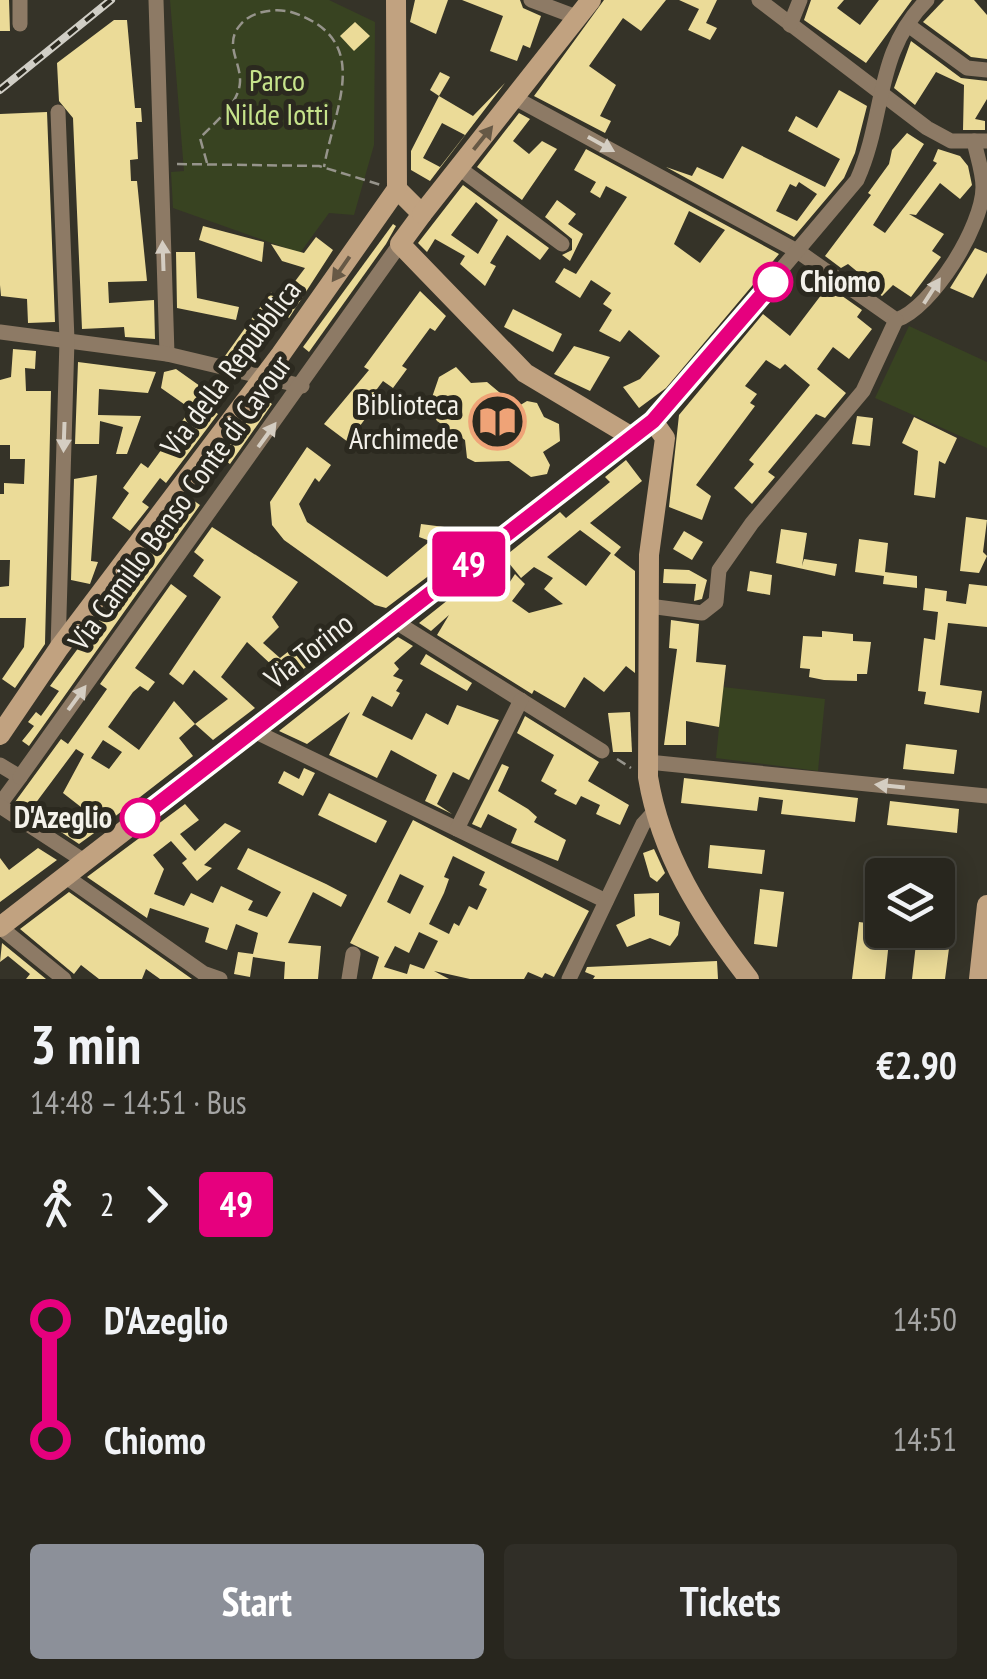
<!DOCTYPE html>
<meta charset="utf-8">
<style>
:root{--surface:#28261e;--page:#302e27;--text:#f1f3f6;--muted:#a5a5a4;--line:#44433c;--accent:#8c9099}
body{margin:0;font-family:"PT Sans Narrow",sans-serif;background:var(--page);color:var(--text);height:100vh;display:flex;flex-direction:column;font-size:38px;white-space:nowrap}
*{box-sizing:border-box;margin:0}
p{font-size:32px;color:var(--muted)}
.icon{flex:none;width:55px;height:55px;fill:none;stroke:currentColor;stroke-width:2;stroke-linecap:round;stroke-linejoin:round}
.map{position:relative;height:979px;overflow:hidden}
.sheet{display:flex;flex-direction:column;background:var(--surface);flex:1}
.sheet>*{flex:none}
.badge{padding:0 20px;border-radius:8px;font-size:35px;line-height:65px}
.buttons{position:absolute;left:865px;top:858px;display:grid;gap:20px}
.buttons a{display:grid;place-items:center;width:90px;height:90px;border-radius:10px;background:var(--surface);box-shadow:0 5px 25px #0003,0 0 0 2px var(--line);font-size:50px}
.map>.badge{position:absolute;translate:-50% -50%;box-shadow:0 0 0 5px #fff}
.legs{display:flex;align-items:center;gap:15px;height:110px;padding:0 30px;font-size:32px}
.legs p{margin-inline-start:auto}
.summary{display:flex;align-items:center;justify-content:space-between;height:170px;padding:0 30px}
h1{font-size:55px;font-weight:700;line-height:75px}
.button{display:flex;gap:20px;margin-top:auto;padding:20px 30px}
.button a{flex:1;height:115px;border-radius:10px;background:var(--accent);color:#fff;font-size:40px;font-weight:700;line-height:115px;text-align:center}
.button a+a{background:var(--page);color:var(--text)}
ul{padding:0 30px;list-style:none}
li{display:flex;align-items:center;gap:35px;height:120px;font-size:38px}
li i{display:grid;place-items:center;width:15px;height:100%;margin:0 12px;background:currentColor}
li i::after{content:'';width:25px;height:25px;margin:-12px;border:8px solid;border-radius:50%;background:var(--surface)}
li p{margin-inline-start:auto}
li:first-child i{background:linear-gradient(#0000 50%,currentColor 0)}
li:last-child i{background:linear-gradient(currentColor 50%,#0000 0)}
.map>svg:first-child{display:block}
.green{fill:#384321}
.building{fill:#ebdb98;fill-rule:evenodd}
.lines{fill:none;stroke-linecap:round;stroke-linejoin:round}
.path{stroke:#96948b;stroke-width:2.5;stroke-dasharray:10 5;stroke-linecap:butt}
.street{stroke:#8d7a65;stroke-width:15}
.secondary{stroke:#c1a280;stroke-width:20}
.rail-casing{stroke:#d0cec6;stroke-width:8}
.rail{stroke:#2b291f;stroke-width:4;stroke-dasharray:11;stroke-linecap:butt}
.oneway{fill:#675946}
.oneway2{fill:#d4cdc2}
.line-1-casing{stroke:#fff;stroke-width:22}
.line-1{stroke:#e6007e;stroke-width:15}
.stop-1-dot{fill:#fff;stroke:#e6007e;stroke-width:5}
.labels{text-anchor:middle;stroke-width:10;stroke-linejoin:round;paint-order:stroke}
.park-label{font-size:30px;fill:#c6e38b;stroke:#2b291f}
.stop-label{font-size:30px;font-weight:bold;fill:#f3f1ea;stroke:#2b291f;text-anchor:start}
.street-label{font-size:30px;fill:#f3f1ea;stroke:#2b291f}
.poi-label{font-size:30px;fill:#f3f1ea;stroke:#2b291f;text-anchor:end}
</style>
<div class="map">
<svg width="987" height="979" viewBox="0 0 987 979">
<rect width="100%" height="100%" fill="#353328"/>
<g class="green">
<path d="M170 0H329L375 22 374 145 354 215 329 213 300 253 173 208 171 172 184 171Z"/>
<path d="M909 326 987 362V448L875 398Z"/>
<path d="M723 687 825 699 818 771 716 758Z"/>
</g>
<g class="building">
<path d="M0 0H9L10 31H0Z"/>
<path d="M415 0H448L436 34 410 22Z"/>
<path d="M462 0H520L523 8 541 16 530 48 523 45 517 61 490 51 503 16Z"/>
<path d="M604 0H666L641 31 623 18 589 66 616 85 600 116 611 121 605 133 534 96Z"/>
<path d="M679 0H717L706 23 717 28 710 40 688 30 699 9Z"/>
<path d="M811 0H844L837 8 860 25 879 0H912L866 63 804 20Z"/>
<path d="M944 0H974L987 15V59L971 57 923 22Z"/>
<path d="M114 20H127L135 108H141L142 122H136L138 159 130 160 131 181H137L147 281 108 282 109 303 154 300 155 339 125 337 124 327 82 329 73 118 59 101 57 63Z"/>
<path d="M355 22 370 36 354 51 340 36Z"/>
<path d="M911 41 961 78 987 81V99L975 119 985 121V130H963L964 85 936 72 915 105 894 88Z"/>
<path d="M440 72 450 77 439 96 430 90Z"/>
<path d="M505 83 430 181 411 170V151L439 96 473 116ZM442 123 465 135 440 167 423 158Z"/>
<path d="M839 90 867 106 855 153 844 178 794 237 666 167 692 176 697 167 723 179 742 146 825 187 840 159 788 131 796 116 817 128ZM799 182 817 194 797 221 776 211 790 184 796 187Z"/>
<path d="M47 112 55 322 28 323 27 299 1 296 0 285V114Z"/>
<path d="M519 113 530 119 513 141 529 154 542 141 557 149 522 200 477 167Z"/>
<path d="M907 133 924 144 873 225 885 233 937 163 933 161 938 149 960 156 968 166 972 185 960 199 940 183 916 215 909 214 944 234 932 251 941 257 911 297 893 285 882 296 862 282 865 278 848 264 841 268 825 256 871 195 868 193 889 164 892 150Z"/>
<path d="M586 149 779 254 666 388 639 408 623 387 640 379 660 356 629 330 620 342 599 331 612 310 603 304 611 293 591 280 580 298 555 282 564 268 576 274 627 197 606 186 600 198 590 192 596 182 574 170ZM689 211 725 230 700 263 674 244Z"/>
<path d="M463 185 549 248 540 260 507 235 490 263 496 266 485 286 460 264 465 256 435 239 427 252 418 243ZM476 202 498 220 478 254 451 235Z"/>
<path d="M557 200 576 214 568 224 583 234 570 261 562 255 572 250V239L545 217Z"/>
<path d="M393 224 396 226 386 244 309 352 303 347Z"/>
<path d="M203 226 264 242 262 262 199 240Z"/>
<path d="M316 237 333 250 289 318 276 309 245 350 250 354 245 361 225 356 271 292 281 300 305 268 282 261 271 244 304 253Z"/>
<path d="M975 248 987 253V273L973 298 950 288Z"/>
<path d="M176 252H195L197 298 239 307 236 320 177 308Z"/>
<path d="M828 286 862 310 857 317 872 329 849 359 833 347 817 369 846 393 825 418 816 414 768 472 775 477 752 504 734 488 754 464 749 460 810 385 785 364 780 369 766 360 745 386 757 394 750 403 755 406 696 485 711 496 702 520 669 507 679 415 763 314 790 336Z"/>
<path d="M420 291 446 316 435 331 430 328 402 366 407 369 393 388 383 381 368 401 371 404 365 412 368 415 348 442 324 424 369 370 364 367Z"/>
<path d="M513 309 562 334 553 352 504 327Z"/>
<path d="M574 346 610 357 590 391 554 374Z"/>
<path d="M13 349 36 351 35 369 25 368 26 391H51L45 644 15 688 2 679 24 647 26 618H0V587L9 586 10 560H0V494H4V483L24 484 25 459H10V445H0V380L11 377Z"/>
<path d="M78 362 156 372 148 393 99 389 98 415 141 416 127 454H116L123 427 100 421 99 444H75Z"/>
<path d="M456 367 471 383 487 382 517 407 527 401 537 403 544 417 559 424 560 441 543 452 550 465 547 474 531 477 509 461 475 462 467 458 465 440 437 421 429 406 439 377Z"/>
<path d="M176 369 207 391 199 401 218 414 166 483 160 478 142 502 149 507 130 531 112 518 129 493 123 488 141 463 148 468 191 409 161 388 164 372Z"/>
<path d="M271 390 275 391 268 401 272 404 230 464 220 457Z"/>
<path d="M857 416 873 418 870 446 852 444Z"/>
<path d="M914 417 957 438 945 464 939 461 935 498 914 495 918 451 902 443Z"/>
<path d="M307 447 331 465 319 482 315 478 299 504 307 522 387 577 430 541 419 537 421 524 452 528 447 562 386 608 375 605 284 540 272 525 270 502Z"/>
<path d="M626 460 642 481 590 523 621 547 614 555 635 571V673L626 666 604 692 584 677 565 708 534 690 532 694 437 635 449 615 431 631 419 623 478 576 502 594 515 574 525 584 512 601 529 613 563 604 544 589 553 578 534 567 521 578 504 557 560 512 566 518 610 482 605 477ZM580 530 611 553 586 586 547 557Z"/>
<path d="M97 475 91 561 98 562 90 584 71 580 74 479Z"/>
<path d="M190 498 200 505 29 746 22 741 34 726 28 722 36 712 41 716 59 691 50 686Z"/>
<path d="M966 517 987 520 983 552 987 556 979 573 960 571Z"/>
<path d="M212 527 298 582 272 617 279 627 263 643 280 658 303 640 322 654 289 681 247 642 221 677 255 708 213 740 195 724 228 699 194 670 183 685 169 674 221 597 193 576 204 560 194 552Z"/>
<path d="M781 529 807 533 802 566 804 559 837 564 835 576 776 563Z"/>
<path d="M684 531 703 542 692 560 673 549Z"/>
<path d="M859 539 888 543 885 572 917 576V588L883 584 884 576 855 572Z"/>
<path d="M664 569 689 570 707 580 702 599 694 601 696 584 663 583Z"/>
<path d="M750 571 772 575 770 595 747 591Z"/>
<path d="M171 584 187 596 135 668 155 682 148 691 140 686 133 692 108 727 139 750 174 701 195 724 179 738 193 756 104 825 63 793 84 754 76 749 29 812 15 802 61 739 68 744 107 689 100 684ZM103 740 122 752 109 769 91 758Z"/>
<path d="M969 584 987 586V627L948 623 940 685 982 691 979 713 924 704 926 692 918 691 924 638 935 640 938 612 923 610 925 588 947 591 946 601 966 604Z"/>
<path d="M671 620 699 624 696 662 726 665 719 727 686 721V745H664L677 649 669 648Z"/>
<path d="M822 631 853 634V641L871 642 867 674H857V681L824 680 809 677 810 669 800 668 803 636 822 637Z"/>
<path d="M398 637 413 646 394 663 399 669 393 676 403 680 396 691 400 693 392 707 372 696 362 715 412 740 426 713 448 725 457 705 499 720 469 780 453 772 437 804 452 814 425 801 437 775 391 750 377 778 329 755 350 712 307 744 279 731Z"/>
<path d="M426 654 472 683 467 691 420 664Z"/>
<path d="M630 712 632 752H613L608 713Z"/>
<path d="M525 716 599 762 588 781 629 805 620 825 596 814 600 805 581 796 576 805 554 794 557 790 541 781 554 755 517 733Z"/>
<path d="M906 744 957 750 954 774 903 769Z"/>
<path d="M502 764 509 767 498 791 528 809 537 817 534 822 566 840 558 861 511 843 517 829 488 814 481 828 472 824Z"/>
<path d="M304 768 315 773 303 796 278 783 284 771 299 779Z"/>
<path d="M684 778 858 798 855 822 781 814 783 800 759 797 757 811 681 803Z"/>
<path d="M329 793 387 821 376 843 318 815Z"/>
<path d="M890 801 959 809 957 833 887 825Z"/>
<path d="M185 804 199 820 180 834 195 851 225 823 241 831 204 865 212 868 197 881 182 863 187 859 171 841 153 855 164 869 154 894 184 906 191 893 213 903 221 886 253 901 248 910 267 917 281 892 237 869 248 848 326 884 347 895 341 907 313 892 288 943 321 946 318 979H284L285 962 253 957 250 977 234 974 238 952 253 954 258 933 236 924 227 950 213 945 205 942 209 928 150 908 147 918 87 877Z"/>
<path d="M73 818 101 828 79 844 58 830Z"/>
<path d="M413 820 589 911 554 977 545 973 542 978 528 972 524 979H470L434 971 449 979H372L379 957 350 943ZM453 856 485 872 479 885 487 889 477 910 469 906 459 926 454 923 449 934 429 924 444 893 449 879 444 877ZM400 874 424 886 410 914 387 902ZM419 932 438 941 424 969 410 964 407 974 384 967 395 946 409 953Z"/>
<path d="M710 845 765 850 762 874 708 868Z"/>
<path d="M38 848 57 860 0 902V858L9 870Z"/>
<path d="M654 849 665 873 657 882 650 877 643 853Z"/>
<path d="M926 858 949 861 945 899 938 898V875H924Z"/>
<path d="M760 889 784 892 777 947 754 944Z"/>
<path d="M69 892 192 979H160L146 969 142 979H99L81 965 74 974 20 929Z"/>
<path d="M659 893V915L680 922 678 935 670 946 650 938 627 947 616 925 635 916 634 894Z"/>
<path d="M859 922 882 925 883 940 889 941 885 979H852Z"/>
<path d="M925 930 951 933 945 979H912L916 944 923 945Z"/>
<path d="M2 943 46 979H26L30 974 8 956 0 962Z"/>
<path d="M717 961 718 979H593L595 976 585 972 587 967Z"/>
</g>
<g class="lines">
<g class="path">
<path d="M207 163 200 138C214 123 239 104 240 82 241 61 223 44 241 24 252 11 275 8 291 12 374 39 335 105 324 167"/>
<path d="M177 164 319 166 381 185"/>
<path d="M617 759 631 768"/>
</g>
<g class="street">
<path d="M156 0 167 354"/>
<path d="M531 0 579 18"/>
<path d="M759 0 927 128 951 141H987"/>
<path d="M20 24V0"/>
<path d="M790 25 800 0"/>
<path d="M908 25 967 68 987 70"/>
<path d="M515 98 799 252 896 320C932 308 983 226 983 187 983 172 977 156 974 141"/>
<path d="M459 168 562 244"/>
<path d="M0 332 167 354 302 386"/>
<path d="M653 421 857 180C886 116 874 53 927 0"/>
<path d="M649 606 702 613 716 602 719 570 752 523 863 391 896 320"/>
<path d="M396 622 602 751"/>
<path d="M58 649 67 340 58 112"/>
<path d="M254 731 606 901"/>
<path d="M648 762 987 796"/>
<path d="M0 765 20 777 0 804"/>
<path d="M20 777 400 244"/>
<path d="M0 806 84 861"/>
<path d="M457 829 521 700"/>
<path d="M65 876 203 973 220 979"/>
<path d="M0 927 64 979"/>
<path d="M349 979 353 954"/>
<path d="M569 979 643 824 654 812"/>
</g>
<g class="secondary">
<path d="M397 189 422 214 400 244 525 373 632 437"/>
<path d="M422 214 591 0"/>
<path d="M0 735 59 648 281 354 397 189 396 0"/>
<path d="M0 927 653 421 665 438 649 555 648 777C661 855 701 917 749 979"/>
<path d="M979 979 987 905"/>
</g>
<defs>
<path id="rail" d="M0 90 111 0"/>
</defs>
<use href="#rail" class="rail-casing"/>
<use href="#rail" class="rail"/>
</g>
<defs><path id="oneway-solid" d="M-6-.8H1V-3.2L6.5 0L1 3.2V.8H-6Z" transform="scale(2.5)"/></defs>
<g class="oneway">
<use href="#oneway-solid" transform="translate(483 138) rotate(-51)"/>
<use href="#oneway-solid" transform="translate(341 269) rotate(125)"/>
</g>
<g class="oneway2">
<use href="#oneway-solid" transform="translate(601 144) rotate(29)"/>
<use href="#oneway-solid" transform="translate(163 256) rotate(-92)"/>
<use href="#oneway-solid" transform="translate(932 291) rotate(-57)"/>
<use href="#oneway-solid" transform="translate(267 435) rotate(-54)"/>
<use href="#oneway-solid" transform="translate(64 437) rotate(92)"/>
<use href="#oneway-solid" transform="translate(77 698) rotate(-54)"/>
<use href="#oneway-solid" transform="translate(890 786) rotate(-174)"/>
</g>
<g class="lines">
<defs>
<path id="line-1" d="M140 818 653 421 773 282"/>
</defs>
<use href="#line-1" class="line-1-casing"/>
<use href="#line-1" class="line-1"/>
</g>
<defs>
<symbol id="library-ring" viewBox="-11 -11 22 22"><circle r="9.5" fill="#2b291f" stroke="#efa377" stroke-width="1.5"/><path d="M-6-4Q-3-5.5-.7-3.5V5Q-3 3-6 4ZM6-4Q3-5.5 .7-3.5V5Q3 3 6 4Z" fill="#efa377"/></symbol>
</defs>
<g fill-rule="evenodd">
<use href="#library-ring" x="466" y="390" width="63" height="63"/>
</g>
<g class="stop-1-dot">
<circle cx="773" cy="282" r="18"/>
<circle cx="140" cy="818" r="18"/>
</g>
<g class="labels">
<g class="park-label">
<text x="277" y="91">Parco<tspan x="277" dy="34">Nilde Iotti</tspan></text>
</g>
<g class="stop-label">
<text x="800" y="292">Chiomo</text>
<text x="112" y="828" text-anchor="end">D'Azeglio</text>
</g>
<g class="street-label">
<text transform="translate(231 368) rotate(-53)" y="10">Via della Repubblica</text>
<text transform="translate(180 503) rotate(-54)" y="10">Via Camillo Benso Conte di Cavour</text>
<text transform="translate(309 651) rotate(-38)" y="10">Via Torino</text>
</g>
<g class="poi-label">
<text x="459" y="415">Biblioteca<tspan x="459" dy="34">Archimede</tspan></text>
</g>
</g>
</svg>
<div class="buttons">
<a><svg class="icon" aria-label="layers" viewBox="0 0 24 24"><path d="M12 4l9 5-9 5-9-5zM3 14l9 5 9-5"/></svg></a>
</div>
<b class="badge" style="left:469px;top:564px;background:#e6007e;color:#fff">49</b>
</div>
<section class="sheet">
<div class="summary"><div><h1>3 min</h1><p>14:48 – 14:51 · Bus</p></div><b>€2.90</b></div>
<div class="legs"><svg class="icon" aria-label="walk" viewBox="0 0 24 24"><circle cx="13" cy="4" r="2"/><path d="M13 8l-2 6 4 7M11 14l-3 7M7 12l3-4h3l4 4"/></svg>2<svg class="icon" aria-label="forward" viewBox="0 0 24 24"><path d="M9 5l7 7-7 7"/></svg><b class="badge" style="background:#e6007e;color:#fff">49</b></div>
<ul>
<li><i style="color:#e6007e"></i><b>D'Azeglio</b><p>14:50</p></li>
<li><i style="color:#e6007e"></i><b>Chiomo</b><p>14:51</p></li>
</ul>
<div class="button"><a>Start</a><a>Tickets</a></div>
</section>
